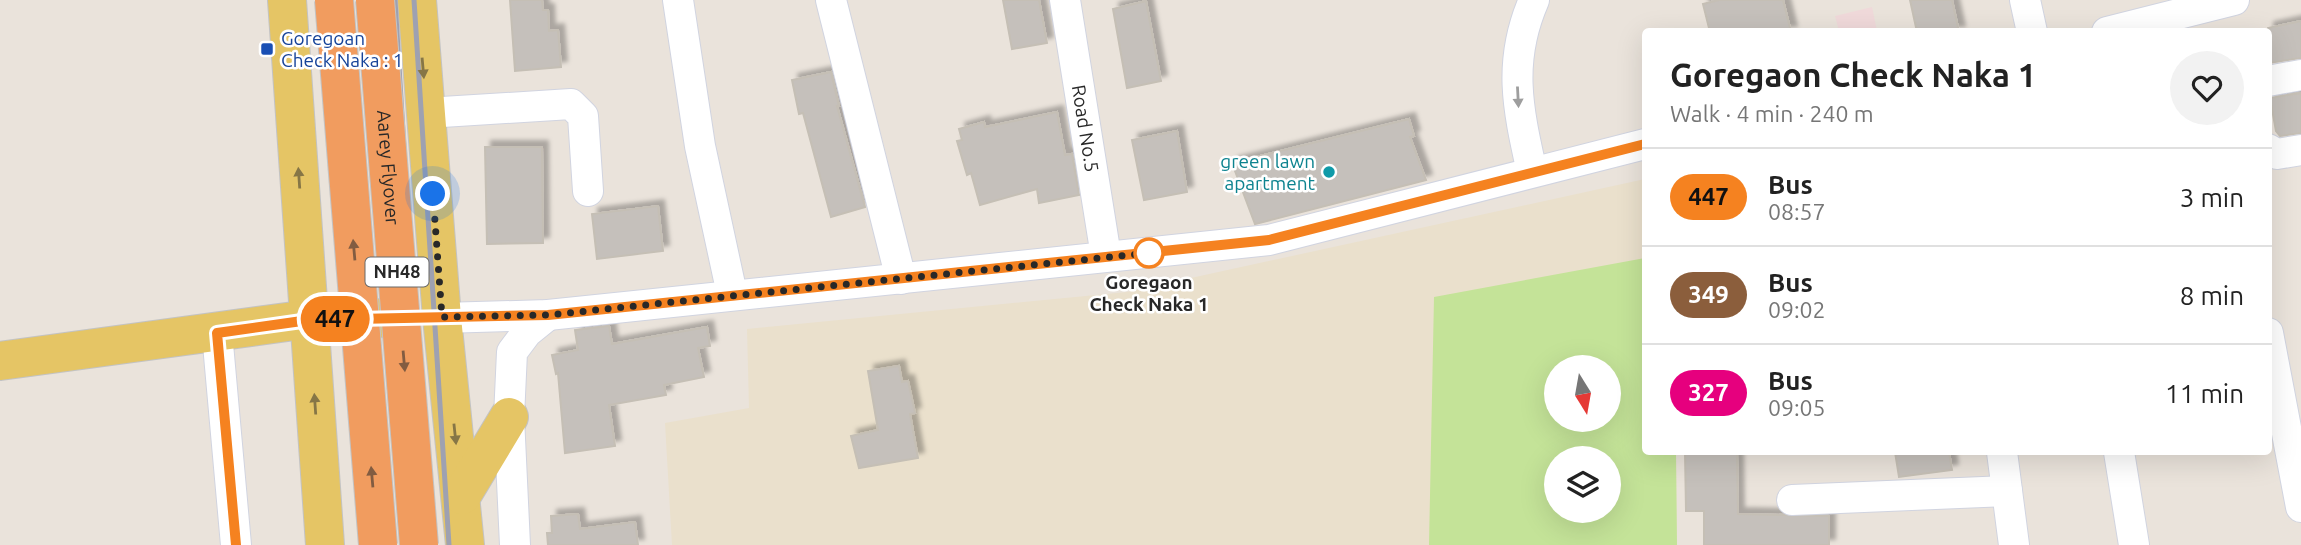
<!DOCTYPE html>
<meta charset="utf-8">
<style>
:root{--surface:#fff;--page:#f2f2f2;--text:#222;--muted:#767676;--line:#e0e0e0}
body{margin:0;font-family:Ubuntu,sans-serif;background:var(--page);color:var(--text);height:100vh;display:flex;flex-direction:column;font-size:26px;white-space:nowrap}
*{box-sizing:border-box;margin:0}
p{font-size:23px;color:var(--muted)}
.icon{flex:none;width:38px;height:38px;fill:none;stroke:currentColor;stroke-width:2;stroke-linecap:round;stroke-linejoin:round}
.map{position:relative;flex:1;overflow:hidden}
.sheet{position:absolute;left:1642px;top:28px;width:630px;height:427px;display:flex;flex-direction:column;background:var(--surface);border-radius:7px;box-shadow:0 7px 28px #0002}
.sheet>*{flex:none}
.badge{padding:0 14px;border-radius:23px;font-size:24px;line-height:46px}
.needle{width:46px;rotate:169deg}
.tools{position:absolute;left:1544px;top:355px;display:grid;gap:14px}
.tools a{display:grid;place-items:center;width:77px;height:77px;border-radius:50%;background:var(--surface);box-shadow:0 7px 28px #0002;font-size:35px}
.you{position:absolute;width:35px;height:35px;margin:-18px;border:5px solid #fff;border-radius:50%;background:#1a73e8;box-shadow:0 0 0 10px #1a73e833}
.map>.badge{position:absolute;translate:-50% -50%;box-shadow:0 0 0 4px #fff}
.round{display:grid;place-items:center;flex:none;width:74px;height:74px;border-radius:37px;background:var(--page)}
.head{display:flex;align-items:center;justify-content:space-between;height:119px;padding:0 28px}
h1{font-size:33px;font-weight:700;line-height:52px}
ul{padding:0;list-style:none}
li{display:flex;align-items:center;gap:21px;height:98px;padding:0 28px;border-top:2px solid var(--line)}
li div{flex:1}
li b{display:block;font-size:26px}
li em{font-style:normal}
li .badge{min-width:77px;font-weight:700;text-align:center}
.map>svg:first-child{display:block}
.education{fill:#eae0cc;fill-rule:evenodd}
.medical{fill:#f0d9da}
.pitch{fill:#c4e398;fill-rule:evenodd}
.building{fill:#c5c0bb;stroke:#c5bfb5;stroke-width:2;filter:url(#shadow)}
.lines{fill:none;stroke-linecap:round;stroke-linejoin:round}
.minor-casing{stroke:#d1d4e0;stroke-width:32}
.major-casing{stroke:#c3c3c3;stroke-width:40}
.minor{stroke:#fff;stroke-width:30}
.major{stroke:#e5c565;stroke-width:38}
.rail{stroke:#9ea1b1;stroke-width:5}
.highway-bridge-casing{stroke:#c3c3c3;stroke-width:40;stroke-linecap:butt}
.highway-bridge{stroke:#f19c5f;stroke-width:38}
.oneway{fill:#867646}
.oneway2{fill:#9e9e9e}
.oneway3{fill:#825c41}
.line-casing{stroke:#fff;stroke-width:16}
.line{stroke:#f58220;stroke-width:10}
.walk{stroke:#282828;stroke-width:7;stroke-dasharray:0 12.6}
.transit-dot{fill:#1a4fb4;stroke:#fff;stroke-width:2.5}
.culture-dot{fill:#0f9aa8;stroke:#fff;stroke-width:2.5}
.stop-dot{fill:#fff;stroke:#f58220;stroke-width:3.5}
.labels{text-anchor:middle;stroke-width:5;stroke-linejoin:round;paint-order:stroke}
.shield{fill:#fff;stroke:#686868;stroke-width:2}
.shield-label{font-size:18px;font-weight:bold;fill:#282828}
.transit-label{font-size:19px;fill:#164399;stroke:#fff;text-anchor:start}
.street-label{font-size:19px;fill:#282828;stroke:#fff}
.culture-label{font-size:19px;fill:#0d838f;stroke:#fff;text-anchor:end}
.stop-label{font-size:19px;font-weight:bold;fill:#282828;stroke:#fff}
</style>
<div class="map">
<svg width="2301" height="545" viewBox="0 0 2301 545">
<defs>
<filter id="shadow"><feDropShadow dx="6" dy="-6" stdDeviation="2" flood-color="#0004"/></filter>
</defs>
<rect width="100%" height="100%" fill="#eae3db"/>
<path class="education" d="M1645 179V452H1676L1677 545H672L665 423 749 408 747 329 1127 292ZM1556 368H1608V420H1556ZM1556 458H1608V511H1556Z"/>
<path class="medical" d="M1872 7 1877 31H1839L1835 16Z"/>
<path class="pitch" d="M1645 258V452H1676L1677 545H1429L1434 297ZM1556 368H1608V420H1556ZM1556 458H1608V511H1556Z"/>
<g class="building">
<path d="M510 0H542L543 10H548L549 31 558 30 561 67 515 71Z"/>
<path d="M1003 0H1039L1047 43 1012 49Z"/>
<path d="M1719 0H1783L1791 32H1710L1703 4Z"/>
<path d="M1910 0H1952L1959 32H1917Z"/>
<path d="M1146 1 1161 81 1127 88 1113 9Z"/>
<path d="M2301 21V58L2268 63V28Z"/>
<path d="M831 72 839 106H837L865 207 831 217 803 113 799 114 792 80Z"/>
<path d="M2301 93V133L2280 136 2276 131 2270 98Z"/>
<path d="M1057 112 1065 155 1072 154 1079 195 1039 203 1037 189 980 205 971 173 967 175 957 141 962 140 959 129 984 122 985 127Z"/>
<path d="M1409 119 1414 136 1410 137 1426 180 1255 224 1232 163Z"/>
<path d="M1177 131 1187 192 1144 200 1132 140Z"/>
<path d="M485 147H542L543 243 487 244Z"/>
<path d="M658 206 663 251 597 259 592 214Z"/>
<path d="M609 326 612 344 707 327 710 346 698 348 704 377 664 385 666 395 609 405 615 446 565 453 558 373 556 374 552 355 578 350 575 330Z"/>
<path d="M899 366 902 382 908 381 915 413 910 414 918 458 859 468 851 436 878 430 868 371Z"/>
<path d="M1685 452H1737L1738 514 1829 516V545H1704V511H1686Z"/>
<path d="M1895 452H1949L1952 470 1899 477Z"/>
<path d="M578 514 580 529 635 522 638 545H548L547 533H552L551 516Z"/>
</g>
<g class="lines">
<defs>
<g id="minor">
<path d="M678 0 700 146 732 294"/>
<path d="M831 0 901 279"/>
<path id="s1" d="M1065 0 1106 256"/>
<path d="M2025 0 2032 32"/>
<path d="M2107 32 2234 0"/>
<path d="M2268 81 2301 75"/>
<path d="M426 113 571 104 583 116 588 191"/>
<path d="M2268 149 2277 154 2301 150"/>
<path d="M1532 172C1518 109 1507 62 1534 0"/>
<path d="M442 318 548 315 1269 240 1645 144"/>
<path d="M217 333 236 545"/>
<path d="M2268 333 2301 507"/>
<path d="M2002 452 2014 545"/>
<path d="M2119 452 2134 545"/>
<path d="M1792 500 2007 491"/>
<path d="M515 545 509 417 512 352 527 332 548 315"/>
</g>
<g id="major">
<path d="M287 0 325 545"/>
<path d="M417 0 442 318 465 545"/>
<path d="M0 361 309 319 394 318"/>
<path d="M462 495 509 417"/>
</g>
</defs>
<use href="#minor" class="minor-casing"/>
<use href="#major" class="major-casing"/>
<use href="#minor" class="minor"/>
<use href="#major" class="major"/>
<g class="rail">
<path d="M395 0 428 545"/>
<path d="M414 0 449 545"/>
</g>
<defs>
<g id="highway-bridge">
<path d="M334 0 378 545"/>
<path id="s2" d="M375 0 419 545"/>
</g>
</defs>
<use href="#highway-bridge" class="highway-bridge-casing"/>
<use href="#highway-bridge" class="highway-bridge"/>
</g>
<defs><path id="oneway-solid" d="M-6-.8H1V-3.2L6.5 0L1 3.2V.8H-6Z" transform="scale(1.75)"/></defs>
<g class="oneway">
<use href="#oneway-solid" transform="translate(423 68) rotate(85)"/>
<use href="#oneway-solid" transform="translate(299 178) rotate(-94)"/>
<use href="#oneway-solid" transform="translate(315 404) rotate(-94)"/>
<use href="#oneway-solid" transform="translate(455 434) rotate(84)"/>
</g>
<use class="oneway2" href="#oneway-solid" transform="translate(1518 97) rotate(87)"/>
<g class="oneway3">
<use href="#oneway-solid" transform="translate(354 250) rotate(-95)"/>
<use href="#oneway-solid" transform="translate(404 361) rotate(85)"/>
<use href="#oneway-solid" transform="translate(372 477) rotate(-95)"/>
</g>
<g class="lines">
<defs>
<path id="line" d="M236 545 217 333 309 320 548 315 1269 240 1645 144"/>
</defs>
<use href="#line" class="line-casing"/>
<use href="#line" class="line"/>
<path class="walk" d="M433 194 442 317 548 315 1149 253"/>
</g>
<rect class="transit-dot" x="260" y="42" width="14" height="14" rx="3.5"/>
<circle class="culture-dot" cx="1329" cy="172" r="7"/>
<circle class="stop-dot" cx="1149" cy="253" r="14"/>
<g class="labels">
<rect class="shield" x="365.5" y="257.5" width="63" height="29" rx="5"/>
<g class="shield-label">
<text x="397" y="278">NH48</text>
</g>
<g class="transit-label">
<text x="281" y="45">Goregoan<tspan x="281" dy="22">Check Naka : 1</tspan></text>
</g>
<g class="street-label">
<text dy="7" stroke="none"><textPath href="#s1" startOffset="130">Road No.5</textPath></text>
<text dy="7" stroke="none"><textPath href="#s2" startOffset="168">Aarey Flyover</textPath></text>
</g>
<g class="culture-label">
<text x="1315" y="168">green lawn<tspan x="1315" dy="22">apartment</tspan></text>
</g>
<g class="stop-label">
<text x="1149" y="289">Goregaon<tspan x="1149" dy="22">Check Naka 1</tspan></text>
</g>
</g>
</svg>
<div class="tools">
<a><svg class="needle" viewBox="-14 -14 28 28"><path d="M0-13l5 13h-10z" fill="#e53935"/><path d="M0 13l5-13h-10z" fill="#767676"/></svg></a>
<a><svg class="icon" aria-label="layers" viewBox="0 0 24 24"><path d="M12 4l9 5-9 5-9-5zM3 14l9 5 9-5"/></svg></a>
</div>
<div class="you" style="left:433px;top:194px"></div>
<b class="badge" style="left:335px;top:319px;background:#f58220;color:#111">447</b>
<section class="sheet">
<div class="head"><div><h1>Goregaon Check Naka 1</h1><p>Walk · 4 min · 240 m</p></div><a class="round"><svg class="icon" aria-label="heart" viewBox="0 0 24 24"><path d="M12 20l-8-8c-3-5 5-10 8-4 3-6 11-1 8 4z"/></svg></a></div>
<ul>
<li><span class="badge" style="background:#f58220;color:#111">447</span><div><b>Bus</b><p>08:57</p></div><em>3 min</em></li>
<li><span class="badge" style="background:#8b5e3c;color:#fff">349</span><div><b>Bus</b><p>09:02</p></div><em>8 min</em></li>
<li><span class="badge" style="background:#e6007e;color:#fff">327</span><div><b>Bus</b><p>09:05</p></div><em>11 min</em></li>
</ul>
</section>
</div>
